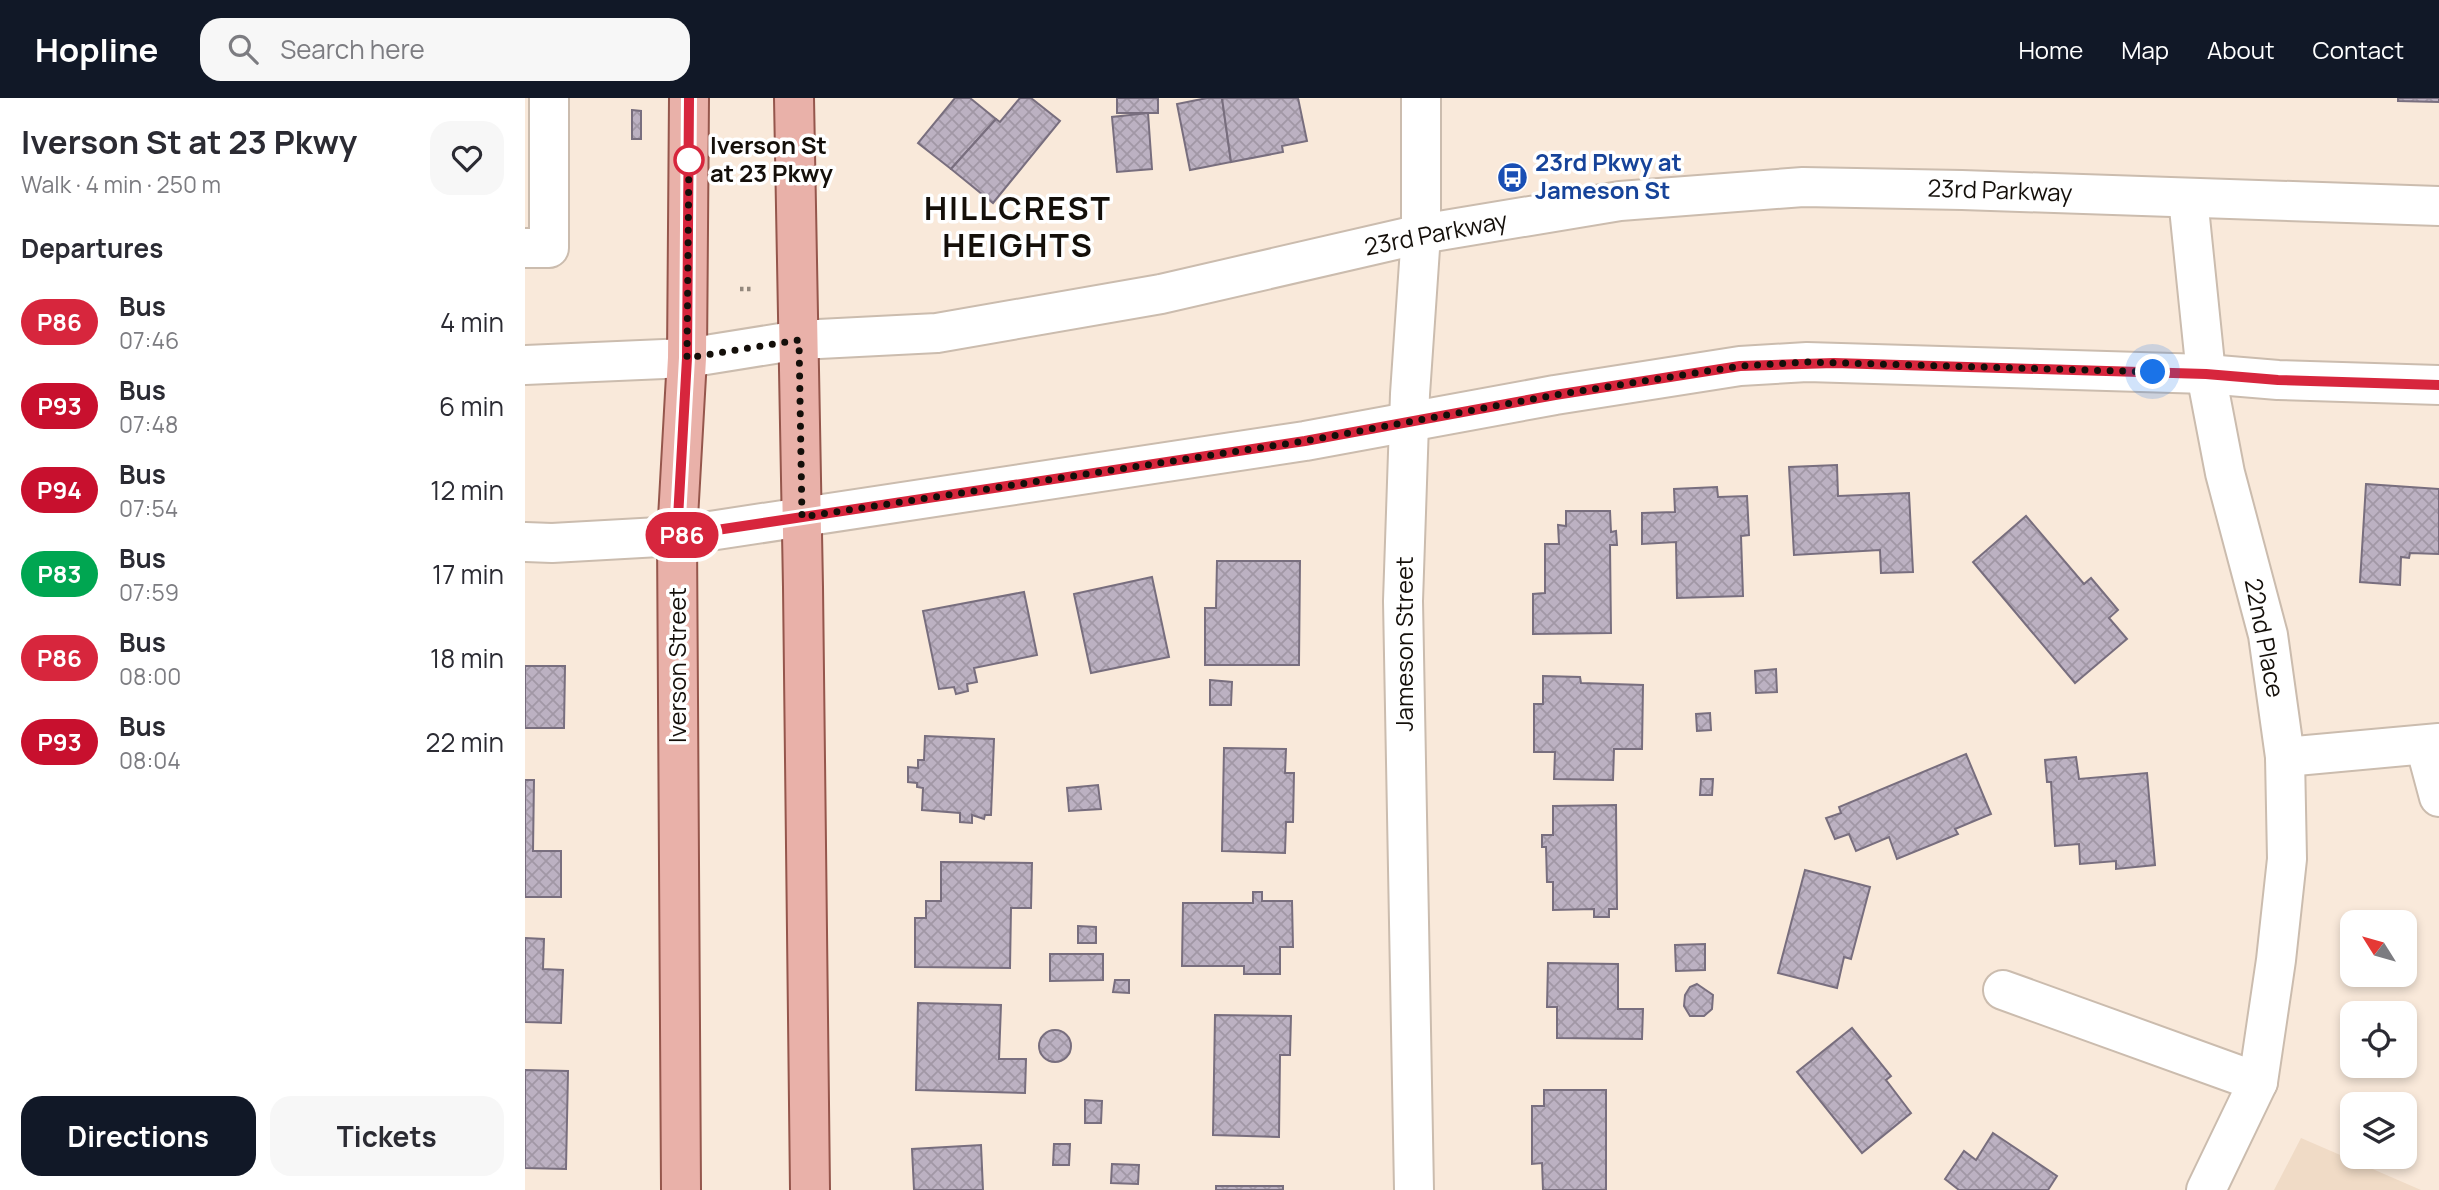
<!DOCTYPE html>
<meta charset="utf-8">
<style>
:root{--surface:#fff;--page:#f7f7f7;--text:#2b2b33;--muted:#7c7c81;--accent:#111827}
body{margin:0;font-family:Manrope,sans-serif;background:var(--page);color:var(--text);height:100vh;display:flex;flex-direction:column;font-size:26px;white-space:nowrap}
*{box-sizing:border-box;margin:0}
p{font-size:23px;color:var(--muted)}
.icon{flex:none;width:38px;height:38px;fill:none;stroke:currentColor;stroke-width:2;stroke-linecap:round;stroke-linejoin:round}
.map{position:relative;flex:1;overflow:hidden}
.sheet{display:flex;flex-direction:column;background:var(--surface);width:525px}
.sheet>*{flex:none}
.badge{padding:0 14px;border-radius:23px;font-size:24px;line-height:46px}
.needle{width:46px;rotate:307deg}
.controls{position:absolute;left:1815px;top:812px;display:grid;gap:14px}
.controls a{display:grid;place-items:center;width:77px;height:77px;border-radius:14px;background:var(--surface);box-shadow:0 4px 10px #0003;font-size:35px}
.you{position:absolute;width:35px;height:35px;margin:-18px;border:5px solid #fff;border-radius:50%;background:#1a73e8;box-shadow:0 0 0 10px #1a73e833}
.map>.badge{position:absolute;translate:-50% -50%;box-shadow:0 0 0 4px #fff}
h2{padding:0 21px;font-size:26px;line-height:63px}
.round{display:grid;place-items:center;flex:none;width:74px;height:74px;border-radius:21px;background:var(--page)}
.overview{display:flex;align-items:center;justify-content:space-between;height:119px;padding:0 21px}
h1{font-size:33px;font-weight:700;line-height:52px}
.action{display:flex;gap:14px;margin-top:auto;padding:14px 21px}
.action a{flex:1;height:80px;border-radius:21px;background:var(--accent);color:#fff;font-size:28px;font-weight:700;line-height:80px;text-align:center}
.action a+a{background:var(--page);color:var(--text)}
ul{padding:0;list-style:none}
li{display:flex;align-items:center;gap:21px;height:84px;padding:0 21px}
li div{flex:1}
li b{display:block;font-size:26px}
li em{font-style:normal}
li .badge{min-width:77px;font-weight:700;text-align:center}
header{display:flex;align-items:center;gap:42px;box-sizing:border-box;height:98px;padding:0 35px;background:var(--accent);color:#fff}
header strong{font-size:33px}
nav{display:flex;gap:38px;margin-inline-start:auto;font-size:24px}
.search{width:490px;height:63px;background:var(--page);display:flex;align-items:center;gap:18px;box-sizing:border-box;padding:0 24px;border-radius:21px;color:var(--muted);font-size:26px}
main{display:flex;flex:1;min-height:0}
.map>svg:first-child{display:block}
.built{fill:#f0dbc6}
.building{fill:url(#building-cross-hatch);stroke:#786e7e;stroke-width:2}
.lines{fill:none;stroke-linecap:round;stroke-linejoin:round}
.minor-casing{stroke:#cbbcae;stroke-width:42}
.major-casing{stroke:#95564c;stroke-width:42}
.path{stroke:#93887d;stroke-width:4.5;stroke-dasharray:3.5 3.5;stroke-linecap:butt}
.minor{stroke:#fff;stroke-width:38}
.major{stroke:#e9b1a9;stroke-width:38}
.line-casing{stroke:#fff;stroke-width:16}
.line{stroke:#d7263d;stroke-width:10}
.walk{stroke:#140f0a;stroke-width:7;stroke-dasharray:0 12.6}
.stop-dot{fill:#fff;stroke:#d7263d;stroke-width:3.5}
.labels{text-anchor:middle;stroke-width:7;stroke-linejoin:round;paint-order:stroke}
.stop-label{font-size:24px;font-weight:bold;fill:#140f0a;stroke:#fff;text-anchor:start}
.transit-label{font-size:24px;font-weight:bold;fill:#164399;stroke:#fff;text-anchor:start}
.street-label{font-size:24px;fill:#140f0a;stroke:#fff}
.district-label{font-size:32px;font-weight:bold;letter-spacing:2px;fill:#140f0a;stroke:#fff}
</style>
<header>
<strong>Hopline</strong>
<div class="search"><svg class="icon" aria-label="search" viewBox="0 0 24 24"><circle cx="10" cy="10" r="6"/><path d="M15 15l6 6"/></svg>Search here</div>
<nav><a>Home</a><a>Map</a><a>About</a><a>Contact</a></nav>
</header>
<main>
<section class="sheet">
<div class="overview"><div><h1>Iverson St at 23 Pkwy</h1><p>Walk · 4 min · 250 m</p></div><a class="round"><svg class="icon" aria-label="heart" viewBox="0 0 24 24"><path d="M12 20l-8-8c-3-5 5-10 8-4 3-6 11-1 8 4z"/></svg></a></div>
<h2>Departures</h2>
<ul>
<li><span class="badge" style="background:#d7263d;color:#fff">P86</span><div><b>Bus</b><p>07:46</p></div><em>4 min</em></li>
<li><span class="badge" style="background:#c8102e;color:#fff">P93</span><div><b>Bus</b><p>07:48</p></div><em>6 min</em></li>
<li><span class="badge" style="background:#c8102e;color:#fff">P94</span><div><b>Bus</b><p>07:54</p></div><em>12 min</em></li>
<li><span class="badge" style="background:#00a651;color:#fff">P83</span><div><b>Bus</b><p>07:59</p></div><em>17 min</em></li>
<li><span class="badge" style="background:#d7263d;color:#fff">P86</span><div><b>Bus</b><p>08:00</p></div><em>18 min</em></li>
<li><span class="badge" style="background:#c8102e;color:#fff">P93</span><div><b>Bus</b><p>08:04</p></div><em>22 min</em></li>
</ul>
<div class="action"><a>Directions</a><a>Tickets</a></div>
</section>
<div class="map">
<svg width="1914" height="1092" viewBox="0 0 1914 1092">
<defs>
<pattern id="building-cross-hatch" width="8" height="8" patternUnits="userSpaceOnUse" patternTransform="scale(1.75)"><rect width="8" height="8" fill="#bcb1c2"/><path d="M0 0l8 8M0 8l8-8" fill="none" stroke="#a197a5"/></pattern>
</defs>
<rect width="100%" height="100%" fill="#f9e9da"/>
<path class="built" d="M1776 1040 1896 1092H1749Z"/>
<g class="building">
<path d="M430 0H445L471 21 426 71 393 45Z"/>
<path d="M495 0H506L535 23 468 105 426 71 471 21 475 24Z"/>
<rect x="592" y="0" width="41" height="15"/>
<path d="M682 0H697L706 64 665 72 652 6Z"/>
<path d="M697 0H773L782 43 757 48 758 54 706 64Z"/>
<path d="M1873 0H1914V4L1873 3Z"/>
<path d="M107 12 116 13V41H107Z"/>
<path d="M623 15 627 71 592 74 587 19Z"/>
<path d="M1312 367 1313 398 1384 395 1388 474 1356 475 1355 452 1269 457 1264 369Z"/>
<path d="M1841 386 1914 391V456L1885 455 1884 460 1876 459 1875 487 1835 484Z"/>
<path d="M1192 389 1193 399 1222 398 1224 437 1216 438 1218 498 1152 500 1151 444 1117 446V415L1150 414 1149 391Z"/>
<path d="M1041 413H1085L1086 434 1091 433 1092 447H1085L1086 535 1008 536V496L1020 495V446H1034L1033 427 1041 428Z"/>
<path d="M1501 418 1559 486 1566 480 1593 512 1584 520 1602 541 1550 585 1448 464Z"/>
<path d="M692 463H775L774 567H680V510H691Z"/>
<path d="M627 479 644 559 566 575 549 496Z"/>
<path d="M499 494 512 557 449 570 452 584 442 586 443 593 431 596 429 589 414 591 398 513Z"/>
<path d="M0 568H40L39 630H0Z"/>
<path d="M1251 571 1252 594 1231 595 1230 573Z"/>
<path d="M1018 578 1055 579 1056 585 1118 587 1117 651H1089L1088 682 1029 681 1030 654H1009V606H1018Z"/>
<path d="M685 582 707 584 706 607H685Z"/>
<path d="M1185 615 1186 632 1172 633 1171 616Z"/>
<path d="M400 638 469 641 466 717H460L459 721 447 717V725L435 724V715L397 712 398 690 392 689V685L383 684V669L393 670V662H399Z"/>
<path d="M699 650 761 651 760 675H769L768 724H761L760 755 697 753Z"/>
<path d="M1441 656 1466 716 1430 731 1433 736 1372 761 1364 739 1331 753 1324 736 1310 741 1301 720 1316 715 1314 709Z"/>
<path d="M1551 659 1554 681 1622 675 1630 767 1591 771V763L1555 766 1554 746 1530 748 1526 684H1522L1520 662Z"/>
<path d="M1176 681H1188L1187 697H1175Z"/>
<path d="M0 682H9L8 753H36V799H0Z"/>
<path d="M573 687 576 711 544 713 542 690Z"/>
<path d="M1091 707 1092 811H1084V819H1069V811L1028 812V784H1022L1021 749H1017V737H1028V708Z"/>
<path d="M416 764 507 765 506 810H486L485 870 390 869V820H401V803H416Z"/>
<path d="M1280 772 1345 789 1326 861 1319 859 1312 890 1253 875Z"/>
<path d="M728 794H737V803H767L768 849H755V876H719V868H657L658 805H728Z"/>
<path d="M553 828 571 829V845H553Z"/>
<path d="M0 840 19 841 18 871 38 872 36 925 0 924Z"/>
<path d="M1180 846V872L1151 873 1150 847Z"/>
<path d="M525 856H578V882L525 883Z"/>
<path d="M1023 865 1093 866V911H1118L1117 941 1032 940V909H1022Z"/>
<path d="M590 882H604V895L588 894Z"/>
<path d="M1172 886 1188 897 1187 911 1179 918H1165L1159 908 1160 897 1165 889Z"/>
<path d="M393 905 476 907 474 961H501L500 995 391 992Z"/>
<path d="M690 917 766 918 765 957H755L754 1039 688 1037Z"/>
<path d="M1327 930 1366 978 1361 982 1386 1015 1337 1055 1272 974Z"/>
<circle cx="530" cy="948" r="16"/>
<path d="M0 972 43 973 41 1071 0 1070Z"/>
<path d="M1019 992H1081V1092H1018L1017 1065 1007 1066V1008H1019Z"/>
<path d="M560 1002 577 1003 576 1025H560Z"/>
<path d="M1468 1035 1532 1078 1523 1092H1434L1420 1081 1439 1053 1451 1062Z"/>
<path d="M529 1046H545L544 1067H528Z"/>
<path d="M456 1047 458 1092H389L387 1051Z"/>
<path d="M587 1066 614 1067 613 1086 586 1085Z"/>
<rect x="691" y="1088" width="67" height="4"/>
</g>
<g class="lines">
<defs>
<g id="minor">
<path d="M1663 100 1681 276 1700 375 1743 537 1760 659 1762 761 1751 862 1733 984 1681 1092"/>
<path d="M0 150H24V0"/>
<path d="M0 267 162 260 274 242 412 235 636 196 896 136 1095 103 1278 89 1437 92 1914 108"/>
<path d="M0 444 27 445 152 438 780 343 1030 297 1215 268 1282 264 1681 276 1753 282 1914 287"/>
<path d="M1900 647 1914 699"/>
<path d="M1760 659 1914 645"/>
<path d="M1478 892 1733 984"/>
<path d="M889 1092 878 503 885 296 896 136V0"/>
</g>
<g id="major">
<path d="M269 0 278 489 285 1092"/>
<path d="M156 1092 152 438 162 260 164 0"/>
</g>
</defs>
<use href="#minor" class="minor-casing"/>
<use href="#major" class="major-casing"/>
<path class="path" d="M215 191H227"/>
<use href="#minor" class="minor"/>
<use href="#major" class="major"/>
</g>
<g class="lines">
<defs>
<path id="line" d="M164 0 162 260 152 438 780 343 1030 297 1215 268 1309 265 1681 276 1753 282 1914 287"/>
</defs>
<use href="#line" class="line-casing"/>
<use href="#line" class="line"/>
<path class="walk" d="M164 62V53L162 260 274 242 277 419 780 343 1030 297 1215 268 1282 264 1628 274"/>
</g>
<defs>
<symbol id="bus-disc" viewBox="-11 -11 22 22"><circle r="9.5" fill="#1a4fb4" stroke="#fff"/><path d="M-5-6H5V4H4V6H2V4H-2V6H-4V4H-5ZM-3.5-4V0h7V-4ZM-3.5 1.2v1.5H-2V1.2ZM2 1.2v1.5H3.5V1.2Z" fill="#fff"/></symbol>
</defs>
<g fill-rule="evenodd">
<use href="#bus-disc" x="970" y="62" width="35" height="35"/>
</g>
<circle class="stop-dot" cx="164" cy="62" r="14"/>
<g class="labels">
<g class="stop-label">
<text x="185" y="56">Iverson St<tspan x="185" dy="28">at 23 Pkwy</tspan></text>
</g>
<g class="transit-label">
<text x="1010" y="73">23rd Pkwy at<tspan x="1010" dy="28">Jameson St</tspan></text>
</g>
<g class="street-label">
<text transform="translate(1475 93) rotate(2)" y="8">23rd Parkway</text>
<text transform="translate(911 136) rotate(-11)" y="8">23rd Parkway</text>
<text transform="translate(1739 540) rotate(79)" y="8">22nd Place</text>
<text transform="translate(880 546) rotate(-90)" y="8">Jameson Street</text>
<text transform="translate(153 567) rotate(-90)" y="8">Iverson Street</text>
</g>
<g class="district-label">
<text x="493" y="122">HILLCREST<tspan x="493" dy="37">HEIGHTS</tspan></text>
</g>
</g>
</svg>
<div class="controls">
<a><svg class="needle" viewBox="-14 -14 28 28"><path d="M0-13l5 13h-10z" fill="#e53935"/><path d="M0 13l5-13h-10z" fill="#7c7c81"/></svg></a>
<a><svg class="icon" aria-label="locate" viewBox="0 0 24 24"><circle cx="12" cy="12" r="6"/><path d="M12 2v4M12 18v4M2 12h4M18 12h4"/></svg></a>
<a><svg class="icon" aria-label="layers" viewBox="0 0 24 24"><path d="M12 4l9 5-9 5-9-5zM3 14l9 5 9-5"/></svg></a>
</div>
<div class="you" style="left:1628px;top:274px"></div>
<b class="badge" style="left:157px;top:437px;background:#d7263d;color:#fff">P86</b>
</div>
</main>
